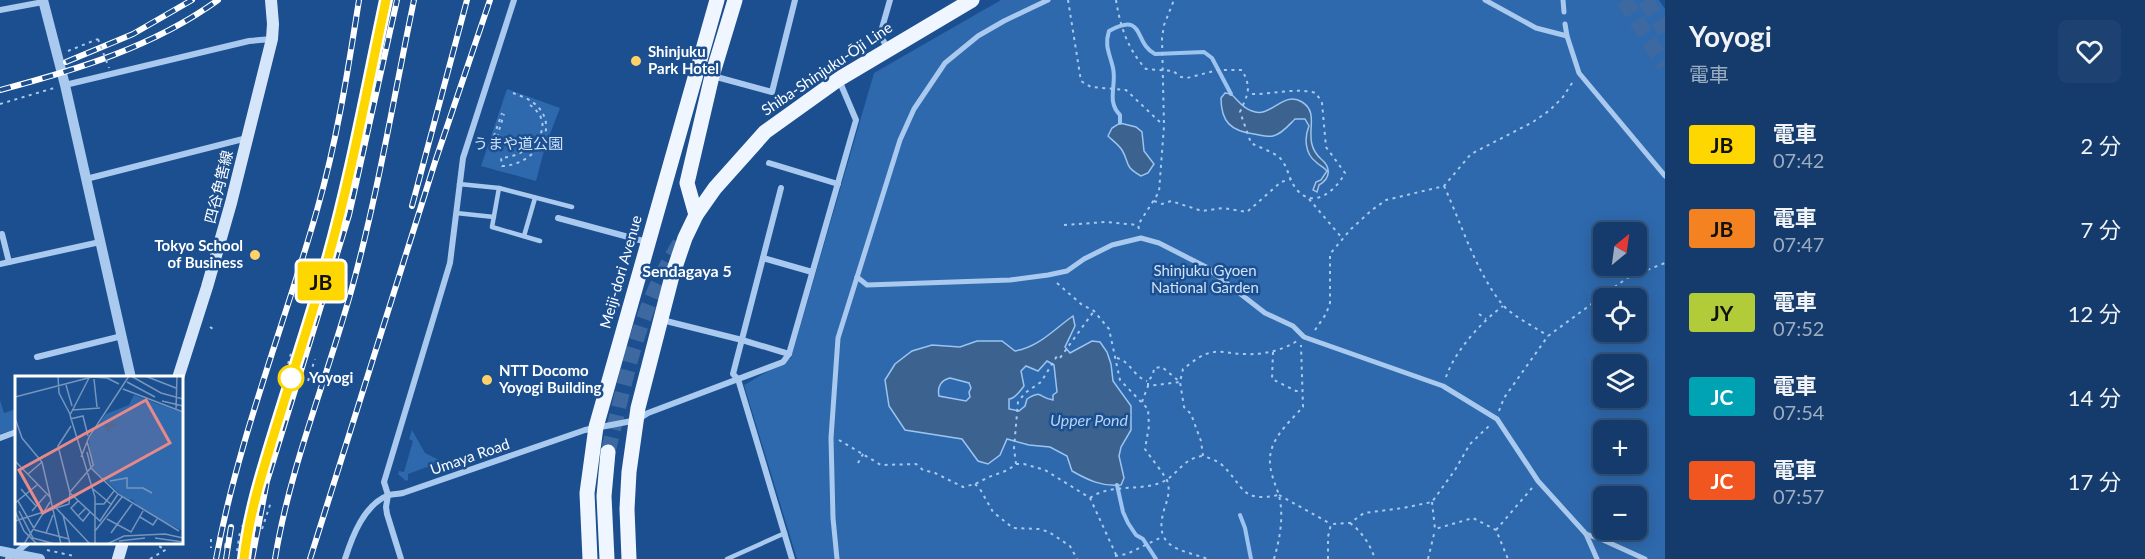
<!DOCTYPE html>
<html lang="ja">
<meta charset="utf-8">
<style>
:root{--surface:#143b6b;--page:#1d4271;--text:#f1f3f6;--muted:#9dadc1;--line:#33557e}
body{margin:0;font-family:Lato,"Noto Sans JP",sans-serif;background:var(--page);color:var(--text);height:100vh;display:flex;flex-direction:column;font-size:22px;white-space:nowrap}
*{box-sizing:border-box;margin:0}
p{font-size:20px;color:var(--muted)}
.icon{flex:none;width:33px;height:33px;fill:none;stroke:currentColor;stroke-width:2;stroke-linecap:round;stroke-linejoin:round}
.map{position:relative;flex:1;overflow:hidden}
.panel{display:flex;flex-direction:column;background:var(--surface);width:480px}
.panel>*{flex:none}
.badge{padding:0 12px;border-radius:4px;font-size:21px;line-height:39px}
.needle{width:39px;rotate:29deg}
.controls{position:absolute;left:1593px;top:222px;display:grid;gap:12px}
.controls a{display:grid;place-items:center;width:54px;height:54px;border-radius:9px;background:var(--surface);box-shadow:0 3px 15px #0003,0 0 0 2px var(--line);font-size:30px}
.map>.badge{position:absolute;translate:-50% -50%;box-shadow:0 0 0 3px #fff}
.round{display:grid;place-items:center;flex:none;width:63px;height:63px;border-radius:9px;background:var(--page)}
.overview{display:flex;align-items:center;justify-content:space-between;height:102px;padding:0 24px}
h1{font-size:28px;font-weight:700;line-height:45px}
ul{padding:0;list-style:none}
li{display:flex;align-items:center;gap:18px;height:84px;padding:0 24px}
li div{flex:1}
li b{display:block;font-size:22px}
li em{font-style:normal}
li .badge{min-width:66px;font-weight:700;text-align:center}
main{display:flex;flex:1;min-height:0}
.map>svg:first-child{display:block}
.green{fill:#2e69ad;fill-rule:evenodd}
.water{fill:#3c6290;stroke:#9cc4f0;stroke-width:1.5;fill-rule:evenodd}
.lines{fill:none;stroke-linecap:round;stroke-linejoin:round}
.stream{stroke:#9cc4f0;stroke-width:4}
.primary-tunnel{stroke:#3d69a0;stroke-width:15;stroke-dasharray:15 8;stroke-linecap:butt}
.trunk-tunnel{stroke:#3d69a0;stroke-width:16;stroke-dasharray:16 8;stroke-linecap:butt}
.path{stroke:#a9c9ee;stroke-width:2;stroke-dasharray:3 4.5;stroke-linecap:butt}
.service{stroke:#a9c9ee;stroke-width:4.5}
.pedestrian{stroke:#a9c9ee;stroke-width:5}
.minor{stroke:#a9c9ee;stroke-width:6}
.tertiary{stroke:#a9c9ee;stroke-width:10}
.secondary{stroke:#d6e6fa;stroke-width:12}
.primary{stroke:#f0f6ff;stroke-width:15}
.rail-casing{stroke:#fff;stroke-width:6}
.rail{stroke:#1b4f8f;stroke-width:4;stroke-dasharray:11;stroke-linecap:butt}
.path-bridge{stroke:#a9c9ee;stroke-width:2;stroke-dasharray:3 4.5;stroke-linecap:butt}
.line-casing{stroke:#fff;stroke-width:14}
.line{stroke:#ffd700;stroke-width:9}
.poi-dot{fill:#ffd166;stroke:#1b4f8f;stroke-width:2}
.stop-dot{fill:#fff;stroke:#ffd700;stroke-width:3}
.labels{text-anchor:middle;stroke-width:5;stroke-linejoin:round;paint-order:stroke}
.poi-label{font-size:15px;font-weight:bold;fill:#fff;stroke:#1b4f8f;text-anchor:start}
.street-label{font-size:15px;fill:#fff;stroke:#1b4f8f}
.park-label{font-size:15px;fill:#cfe3fa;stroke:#1b4f8f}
.stop-label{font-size:15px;font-weight:bold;fill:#fff;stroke:#1b4f8f;text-anchor:start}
.neighbourhood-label{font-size:16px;font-weight:bold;fill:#fff;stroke:#1b4f8f}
.water-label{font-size:16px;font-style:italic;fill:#b5d3f5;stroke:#1b4f8f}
.inset-river{fill:none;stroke:#3c6290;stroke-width:3}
.inset-road{fill:none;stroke:#7695bc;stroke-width:1.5}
.view{fill:#e88989;fill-opacity:0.15;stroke:#e88989;stroke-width:3}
.inset-edge{fill:none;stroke:#fff;stroke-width:3}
</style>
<main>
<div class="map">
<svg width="1665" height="559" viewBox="0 0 1665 559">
<rect width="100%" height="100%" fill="#1b4f8f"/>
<g class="green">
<path d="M1001 0H1659L1665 9V559H797L744 385 791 358 874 73ZM1604 232H1636V266H1604ZM1604 298H1636V332H1604ZM1604 364H1636V398H1604ZM1604 430H1636V464H1604ZM1604 496H1636V530H1604Z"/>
<path d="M507 89 560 108 545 147 536 181 481 166Z"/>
<path d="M0 400 4 413 16 409V429L0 434Z"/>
<path d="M412 430 425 453 449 465 442 467 438 463 408 474V480L406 481 398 474 399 471 404 472 413 441 409 439Z"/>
</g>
<g class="water">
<path d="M1225 93 1231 94C1238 100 1242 108 1252 111 1271 119 1283 90 1302 102 1323 115 1299 139 1321 159 1331 167 1331 178 1319 185L1317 192 1313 190 1316 182 1321 180 1327 171C1324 167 1320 166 1316 162 1305 154 1304 138 1309 126L1305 119H1295C1289 125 1282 134 1273 136 1268 137 1260 135 1254 134 1231 131 1221 122 1221 98Z"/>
<path d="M1120 123 1136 127 1142 132 1144 151 1154 164 1148 173 1141 176C1123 166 1130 163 1122 150 1119 145 1112 140 1108 136L1112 128Z"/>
<path d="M1073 316 1075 326 1065 347 1070 353 1092 341 1100 342 1107 352 1111 364 1113 381 1131 406V430L1121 447 1119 456 1124 478 1121 485C1102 487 1088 480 1072 471L1067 456 1050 447 1029 445 1007 439 1000 455 988 464 978 461 962 439 905 430 889 406 885 380 895 364 912 351 932 345 960 347 977 341H1002L1015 351C1039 347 1053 330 1073 316ZM1047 361 1054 365 1057 392 1053 395V400C1039 398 1042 389 1027 399L1025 406 1019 411 1009 409V399C1015 399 1020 391 1024 386L1021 371 1026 366 1038 371ZM950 378 969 383 971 388 969 392 970 397 966 401 939 396C937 387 941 380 950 378Z"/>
</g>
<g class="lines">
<g class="stream">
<path d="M1120 123V115C1106 101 1117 85 1113 68 1110 54 1104 46 1109 31 1146 11 1133 43 1155 54L1204 52 1212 58 1231 94"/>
<path d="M1117 485 1123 512 1128 523 1136 535 1143 539 1156 559"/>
<path d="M1240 515 1245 528 1251 559"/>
</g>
<path class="primary-tunnel" d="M608 452C627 375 638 309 681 241"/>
<g class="trunk-tunnel">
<path d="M1624 0 1665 66"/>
<path d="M1645 0 1665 31"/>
</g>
<g class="path">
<path d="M1068 0 1081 81 1091 87 1126 90 1163 125"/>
<path d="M1116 0C1120 26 1128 50 1146 69L1173 71 1181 77 1187 78 1218 70H1242C1252 89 1248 93 1240 112L1251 143C1260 148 1272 151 1280 158 1289 168 1289 182 1298 191 1315 209 1336 190 1345 173L1326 147 1322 103 1316 93C1294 87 1272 95 1249 94"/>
<path d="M68 51 98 39"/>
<path d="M513 93C520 96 528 98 535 104 563 128 533 166 502 166L501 158C531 156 562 125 527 103"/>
<path d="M0 104 54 88"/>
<path d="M494 136 502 113"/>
<path d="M497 137 504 114"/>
<path d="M1444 186C1462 225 1475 270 1502 304 1512 316 1535 327 1548 336"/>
<path d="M1309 199 1342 238"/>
<path d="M1154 201 1162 204 1171 201 1202 211 1223 208 1247 212 1281 182 1291 179"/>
<path d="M1064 225 1106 222 1138 225"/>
<path d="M1139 229 1138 225 1159 192 1164 126 1162 38 1164 25 1174 0"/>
<path d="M1057 283 1081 304 1094 311 1109 329 1120 380 1148 409 1149 426 1145 449C1150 457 1166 476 1168 483 1170 493 1167 501 1164 510 1153 548 1179 549 1208 559"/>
<path d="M1479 314 1486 319"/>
<path d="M210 327 213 329"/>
<path d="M1315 330 1326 314 1330 303V254L1351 229 1372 210 1386 200 1444 186 1471 154 1533 122 1550 110 1563 97 1574 80"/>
<path d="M1273 352 1272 379 1296 391H1302"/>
<path d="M1117 358C1130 361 1134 377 1147 381"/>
<path d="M286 371 292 350"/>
<path d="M1446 377C1455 351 1481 322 1503 306"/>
<path d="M308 381 315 359"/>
<path d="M1148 386V381L1153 375 1154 368 1162 367 1180 382 1184 407 1191 414 1201 441 1203 456C1209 458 1216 460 1221 464 1245 486 1239 503 1279 495 1275 484 1269 470 1270 458 1271 438 1290 421 1303 407L1301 345"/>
<path d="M1142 402 1148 386 1180 382 1183 369C1190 364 1198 357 1206 354 1219 349 1230 354 1243 354 1262 355 1281 351 1297 341"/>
<path d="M1499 411 1504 398 1548 336 1627 278 1665 263"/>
<path d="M839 440 881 465 916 464 923 470 935 473 963 487 975 484 989 477 1008 470 1016 464 1014 448 1018 402 1025 393 1041 382 1057 356 1060 358 1094 311"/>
<path d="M858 463 863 454"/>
<path d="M1016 464H1024L1045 470 1090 498 1118 559"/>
<path d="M975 484 980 489 993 512 1013 528 1039 529 1049 532 1070 546 1077 559"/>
<path d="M1279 495 1331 524"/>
<path d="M1090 498C1109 484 1137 491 1160 483 1178 476 1182 458 1203 456"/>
<path d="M1432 502 1435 529 1473 518 1496 530 1508 559"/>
<path d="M1350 523C1362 532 1370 544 1375 559"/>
<path d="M242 527 243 525"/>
<path d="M262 529 271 502"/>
<path d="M1496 530 1532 488"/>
<path d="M211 539V548"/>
<path d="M153 542 165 550"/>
<path d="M225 546 230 525"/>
<path d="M217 547 225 546V552L232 553"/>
<path d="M47 550 74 556"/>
<path d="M237 551 240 532"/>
<path d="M1115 556 1127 554 1162 537"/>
<path d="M150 559 167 549"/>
<path d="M1274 559C1280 538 1284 517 1279 495"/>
<path d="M1328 559V537L1331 524 1350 523 1364 513 1403 508 1432 502 1455 470 1470 444 1490 425"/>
<path d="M1428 559 1435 530"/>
</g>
<g class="service">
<path d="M459 184 499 188 572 207"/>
<path d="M499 188 492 227 540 241"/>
<path d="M456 213 494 217"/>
<path d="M524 236 535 198"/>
<path d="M727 559 785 533"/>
</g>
<g class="pedestrian">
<path d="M1485 0 1536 28 1567 36"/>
<path d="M1563 0 1564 12"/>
<path d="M1565 24 1567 36 1579 73 1665 176"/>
<path d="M857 277 867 285 1010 280 1048 275 1067 271 1084 259 1112 245 1141 238 1159 243 1206 267 1265 313 1293 326 1304 337 1443 386 1497 419 1538 481 1586 534 1597 559"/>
<path d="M1586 534 1603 540 1645 559"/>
<path d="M837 559 833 518 831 438 838 338 900 140 914 109 945 63 978 36 1004 21 1048 0"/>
</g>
<g class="minor">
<path d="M0 10 43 2"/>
<path d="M888 49 880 35 890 0"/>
<path d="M713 76 772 92 795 0"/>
<path d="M65 85 249 41 272 39"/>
<path d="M769 163 838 184"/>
<path d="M86 179 247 138"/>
<path d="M781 188 733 374 738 379 792 559"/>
<path d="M558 218 647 242"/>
<path d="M2 234 9 262"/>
<path d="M763 258 812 272"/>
<path d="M0 264 100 242"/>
<path d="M662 320 742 340 789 354 856 120 839 80"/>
<path d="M37 357 122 336"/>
<path d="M0 438 16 432"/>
<path d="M8 559 29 542"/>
<path d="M345 559C352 537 364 504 389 495 393 494 399 494 403 493L585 430 637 420 648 413 783 362 789 354"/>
<path d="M401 559 387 514 386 507 388 495 384 482 450 263 463 158 514 0"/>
</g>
<g class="tertiary">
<path d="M43 0 65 85 131 378"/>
<path d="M0 551 40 559"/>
</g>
<g class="secondary">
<path d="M178 378 207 287 231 203 272 39 273 24 271 0"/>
<path d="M118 559 123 542"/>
</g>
<g class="primary">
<path d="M696 215 687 183 712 76 735 0"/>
<path d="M590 559 587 493 596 427 717 0"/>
<path d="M607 559 604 496 608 452"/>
<path d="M629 559 627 509 629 472 638 408 672 276 685 238 696 215 715 188 765 132 839 79 972 0"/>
</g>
<defs>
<g id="rail">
<path d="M66 62 133 34 192 0"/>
<path d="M0 90C76 70 153 47 218 0"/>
<path d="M412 206 467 0"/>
<path d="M325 269 357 140 386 0"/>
<path d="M216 559C238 440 284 326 317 210 337 141 348 70 359 0"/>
<path d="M226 559 231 527"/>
<path d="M252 559 267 481 349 215 397 0"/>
<path d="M275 559C290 466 327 379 352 288 378 193 394 96 414 0"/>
<path d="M310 559 435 162 490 0"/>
</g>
</defs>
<use href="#rail" class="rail-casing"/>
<use href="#rail" class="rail"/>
<path class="path-bridge" d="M98 39 109 68"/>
</g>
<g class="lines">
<defs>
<path id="line" d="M244 559C249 515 262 473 275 431 292 376 310 321 326 266 351 178 367 89 386 0"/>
</defs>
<use href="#line" class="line-casing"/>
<use href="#line" class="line"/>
</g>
<g class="poi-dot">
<circle cx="636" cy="61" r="6"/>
<circle cx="255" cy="255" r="6"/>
<circle cx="487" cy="380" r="6"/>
</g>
<circle class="stop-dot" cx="291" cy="378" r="12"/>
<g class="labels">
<g class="poi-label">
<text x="648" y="57">Shinjuku<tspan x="648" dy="17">Park Hotel</tspan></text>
<text x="243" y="251" text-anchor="end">Tokyo School<tspan x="243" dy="17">of Business</tspan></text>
<text x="499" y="376">NTT Docomo<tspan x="499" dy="17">Yoyogi Building</tspan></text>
</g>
<g class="street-label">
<text transform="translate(827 69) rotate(-34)" y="5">Shiba-Shinjuku-Ōji Line</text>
<text transform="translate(219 187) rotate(-76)" y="5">四谷角筈線</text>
<text transform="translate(621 272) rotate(-74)" y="5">Meiji-dori Avenue</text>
<text transform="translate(470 457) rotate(-19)" y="5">Umaya Road</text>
</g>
<g class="park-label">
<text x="518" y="149">うまや道公園</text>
<text x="1205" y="276">Shinjuku Gyoen<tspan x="1205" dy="17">National Garden</tspan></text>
</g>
<g class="stop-label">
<text x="309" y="383">Yoyogi</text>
</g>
<g class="neighbourhood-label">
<text x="687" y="277">Sendagaya 5</text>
</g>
<g class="water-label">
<text x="1089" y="426">Upper Pond</text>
</g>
</g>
<g transform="translate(15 376)">
<rect width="168" height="168" fill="#1b4f8f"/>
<path d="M119 19 168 37V155L129 135 116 123 114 126 77 92 74 63 91 38 114 29Z" fill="#2e69ad"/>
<path class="inset-river" d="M95 56 91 49H102"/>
<path class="inset-road" d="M43 0 44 17 55 38M75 0 55 39 80 121V168M116 0 146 17 168 23M130 0 161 12M79 3 82 31M112 6 140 21M51 9 57 30M108 13 168 36M0 21 77 1 92 2 104 8M147 25 168 30M57 34 85 32M161 34 162 0M0 42 7 62 27 86 46 168M55 43 68 40 73 60M56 50 43 70 55 117 85 145 103 118M72 65 78 88M72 76 76 92 103 118 164 155M66 81 74 61 114 0M0 85 35 121M13 98 27 86M95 105 112 102V112H128L137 117M6 113 21 130M78 113 97 129M3 125 20 154 54 163M63 125 56 132 63 140 71 132M0 127 22 109M80 128H89L99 115M41 132 75 168M0 135 9 155 22 168M4 135 18 162 40 168M17 135 31 119M48 139 55 168M63 140 68 145 75 136M125 141 138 149 142 143M92 143 116 156 128 135M0 145 54 128 55 116 79 88M80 155 107 121M31 157 38 139M96 157 117 128M140 162 168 166M104 165 130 162M9 168 35 126M92 168 109 160 150 158 168 162"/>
<path class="view" d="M131 24 155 67 28 137 4 94Z"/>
<rect width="168" height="168" class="inset-edge"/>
</g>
</svg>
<div class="controls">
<a><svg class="needle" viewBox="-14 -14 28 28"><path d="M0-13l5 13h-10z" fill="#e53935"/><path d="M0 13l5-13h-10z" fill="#9dadc1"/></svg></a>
<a><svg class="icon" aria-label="locate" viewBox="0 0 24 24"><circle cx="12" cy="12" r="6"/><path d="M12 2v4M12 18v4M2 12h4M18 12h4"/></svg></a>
<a><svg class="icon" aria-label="layers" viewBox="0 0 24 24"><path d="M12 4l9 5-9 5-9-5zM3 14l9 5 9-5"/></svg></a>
<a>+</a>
<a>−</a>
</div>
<b class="badge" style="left:321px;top:281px;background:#ffd700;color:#111">JB</b>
</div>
<section class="panel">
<div class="overview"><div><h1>Yoyogi</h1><p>電車</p></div><a class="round"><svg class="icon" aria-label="heart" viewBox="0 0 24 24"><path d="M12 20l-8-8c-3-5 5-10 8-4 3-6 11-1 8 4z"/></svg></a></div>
<ul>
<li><span class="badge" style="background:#ffd700;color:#111">JB</span><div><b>電車</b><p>07:42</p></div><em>2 分</em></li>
<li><span class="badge" style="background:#f58220;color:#111">JB</span><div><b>電車</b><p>07:47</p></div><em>7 分</em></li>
<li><span class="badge" style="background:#b1cb39;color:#111">JY</span><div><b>電車</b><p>07:52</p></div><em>12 分</em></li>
<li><span class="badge" style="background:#00a3b4;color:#fff">JC</span><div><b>電車</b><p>07:54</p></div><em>14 分</em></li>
<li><span class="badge" style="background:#f15620;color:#fff">JC</span><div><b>電車</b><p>07:57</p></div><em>17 分</em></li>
</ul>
</section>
</main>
